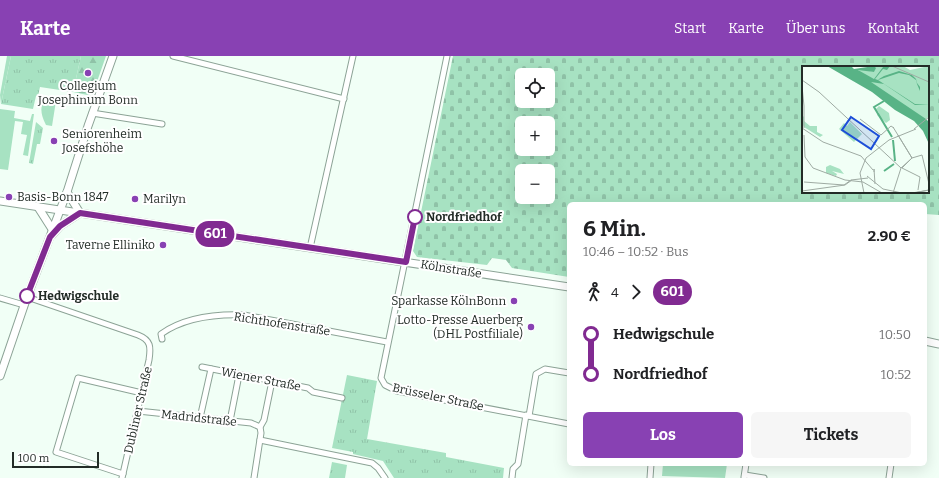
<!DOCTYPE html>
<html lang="de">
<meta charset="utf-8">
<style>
:root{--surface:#fff;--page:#f6f6f6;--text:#202124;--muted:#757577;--accent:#8841b3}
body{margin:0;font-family:Bitter,serif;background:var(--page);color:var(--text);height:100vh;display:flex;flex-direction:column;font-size:15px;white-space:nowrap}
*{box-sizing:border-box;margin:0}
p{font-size:13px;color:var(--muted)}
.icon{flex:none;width:22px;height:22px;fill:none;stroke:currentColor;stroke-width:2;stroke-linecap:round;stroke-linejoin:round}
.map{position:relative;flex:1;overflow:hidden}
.side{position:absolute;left:567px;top:146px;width:360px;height:264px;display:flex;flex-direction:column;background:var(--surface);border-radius:6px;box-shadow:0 4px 16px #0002}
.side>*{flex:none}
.badge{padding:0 8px;border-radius:13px;font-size:14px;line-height:26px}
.tools{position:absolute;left:515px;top:12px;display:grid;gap:8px}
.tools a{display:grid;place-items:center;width:40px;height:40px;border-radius:6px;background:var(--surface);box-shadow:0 4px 16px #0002;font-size:20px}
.scale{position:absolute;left:12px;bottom:10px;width:87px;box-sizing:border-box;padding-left:4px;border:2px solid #232c27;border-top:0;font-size:11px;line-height:14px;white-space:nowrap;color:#232c27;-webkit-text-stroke:3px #fff;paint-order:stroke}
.map>.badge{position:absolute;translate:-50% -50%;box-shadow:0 0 0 2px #fff}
.legs{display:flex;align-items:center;gap:6px;height:44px;padding:0 16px;font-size:13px}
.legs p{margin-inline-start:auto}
.headline{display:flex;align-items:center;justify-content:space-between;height:68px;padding:0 16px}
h1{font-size:22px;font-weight:700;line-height:30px}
.button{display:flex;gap:8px;margin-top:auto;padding:8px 16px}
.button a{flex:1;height:46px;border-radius:6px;background:var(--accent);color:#fff;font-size:16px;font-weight:700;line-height:46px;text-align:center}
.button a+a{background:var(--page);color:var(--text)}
ul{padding:0 16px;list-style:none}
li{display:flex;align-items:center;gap:14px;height:40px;font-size:15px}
li i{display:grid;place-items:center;width:6px;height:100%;margin:0 5px;background:currentColor}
li i::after{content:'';width:10px;height:10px;margin:-5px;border:3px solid;border-radius:50%;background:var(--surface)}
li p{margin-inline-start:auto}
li:first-child i{background:linear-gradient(#0000 50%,currentColor 0)}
li:last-child i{background:linear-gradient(currentColor 50%,#0000 0)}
header{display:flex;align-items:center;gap:24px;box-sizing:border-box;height:56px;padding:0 20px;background:var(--accent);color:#fff}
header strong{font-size:19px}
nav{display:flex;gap:22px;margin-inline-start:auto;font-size:14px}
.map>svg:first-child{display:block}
.green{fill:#a7e2c2}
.forest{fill:url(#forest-firs)}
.cemetery{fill:url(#cemetery-stones);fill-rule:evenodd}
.park{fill:url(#park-tufts)}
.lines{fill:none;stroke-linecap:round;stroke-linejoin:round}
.street-casing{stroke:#8ca396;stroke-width:7}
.secondary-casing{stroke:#8ca396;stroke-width:9}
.street{stroke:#fff;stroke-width:5}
.secondary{stroke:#fff;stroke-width:7}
.line-1-casing{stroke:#fff;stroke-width:9}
.line-1{stroke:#812a91;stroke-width:6}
.poi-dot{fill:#8841b3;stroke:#fff;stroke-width:1.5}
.stop-1-dot{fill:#fff;stroke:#812a91;stroke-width:2}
.labels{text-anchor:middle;stroke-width:4;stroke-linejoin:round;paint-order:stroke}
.poi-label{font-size:12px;fill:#232c27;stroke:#fff;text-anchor:start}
.stop-label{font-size:12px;font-weight:bold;fill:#232c27;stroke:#fff;text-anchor:start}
.street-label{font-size:12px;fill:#232c27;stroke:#fff}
.inset-river{fill:none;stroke:#58b386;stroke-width:2}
.inset-road{fill:none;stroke:#9faba3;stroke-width:1}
.view{fill:#1d4ed8;fill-opacity:0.15;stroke:#1d4ed8;stroke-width:2}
.inset-edge{fill:none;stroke:#232c27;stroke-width:2}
</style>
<header>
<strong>Karte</strong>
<nav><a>Start</a><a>Karte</a><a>Über uns</a><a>Kontakt</a></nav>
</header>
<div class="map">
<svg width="939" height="422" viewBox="0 0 939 422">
<defs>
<pattern id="forest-firs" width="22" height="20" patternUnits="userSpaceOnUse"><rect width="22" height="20" fill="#a7e2c2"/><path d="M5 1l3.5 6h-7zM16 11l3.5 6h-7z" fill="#8fc2a7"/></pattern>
<pattern id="cemetery-stones" width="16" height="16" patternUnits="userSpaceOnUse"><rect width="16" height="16" fill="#a7e2c2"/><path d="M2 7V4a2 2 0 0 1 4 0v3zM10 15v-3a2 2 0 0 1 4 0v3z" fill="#8fc2a7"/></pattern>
<pattern id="park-tufts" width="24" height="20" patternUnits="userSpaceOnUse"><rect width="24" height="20" fill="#a7e2c2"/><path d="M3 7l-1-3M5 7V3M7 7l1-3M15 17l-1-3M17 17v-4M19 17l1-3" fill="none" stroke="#8fc2a7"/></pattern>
</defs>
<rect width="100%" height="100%" fill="#f1fff6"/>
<g class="green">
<path d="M7 0H11L1 48 0 39Z"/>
<path d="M44 44 56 45 52 70 46 69C42 61 39 53 44 44Z"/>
<path d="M0 53 15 55 14 62 30 65 32 58H34L28 100 23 99 27 79 21 78 23 66 15 65 8 114 0 113Z"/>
<path d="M663 408H727L725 422 662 420Z"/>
</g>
<path class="forest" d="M81 0H106L92 40 73 36Z"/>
<path class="cemetery" d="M453 0H939V159L925 158V148H569V221L512 212 506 204 492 202 487 209 417 201 413 195ZM803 11H928V136H803ZM522 19H548V45H522ZM522 67H548V93H522ZM522 115H548V141H522Z"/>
<g class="park">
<path d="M11 0H81L73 36 40 31 38 40H36L33 53 1 48Z"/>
<path d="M36 66 43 72 40 88H37L33 108 29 107Z"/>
<path d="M347 319 377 325 367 383 446 397V401L504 412 503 422H394L383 405 353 398V396L332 392Z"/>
<path d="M332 406 347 409 345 422H329Z"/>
</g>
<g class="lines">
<defs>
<g id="street">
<path d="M173 0 344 43"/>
<path d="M447 0 381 322 385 329 397 335 569 368"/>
<path d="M92 57 162 68"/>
<path d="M310 192 353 0"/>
<path d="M27 241 138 279C151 284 151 291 149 304L122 422"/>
<path d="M0 242 24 249"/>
<path d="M162 283 161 278C185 261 216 258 244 259L387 286"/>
<path d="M202 311 308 332 313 336 342 342"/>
<path d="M138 355 251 367 260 371"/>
<path d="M529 360 536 318 545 313 569 317"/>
<path d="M200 362 211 313"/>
<path d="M230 365 239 319"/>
<path d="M260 384 372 407 378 412 385 422"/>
<path d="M123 418 56 396 78 322 142 337"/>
<path d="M745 419 764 422"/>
<path d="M744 421 746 408"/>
<path d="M254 422 261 377 260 371 264 364 272 325"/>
<path d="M512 422 513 413 518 408 526 359"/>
<path d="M650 422 651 408"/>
<path d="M889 422 891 408"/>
</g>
<g id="secondary">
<path d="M67 136 80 157"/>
<path d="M0 145 569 231"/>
<path d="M38 151 52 173"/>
<path d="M52 179 60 170 80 157"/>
<path d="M925 285 939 288"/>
<path d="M0 320 27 241 67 136 88 70 113 0"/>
</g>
</defs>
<use href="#street" class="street-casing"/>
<use href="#secondary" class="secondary-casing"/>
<use href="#street" class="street"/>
<use href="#secondary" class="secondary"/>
</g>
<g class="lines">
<defs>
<path id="line-1" d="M27 240 50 181 60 170 80 157 406 206 415 161"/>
</defs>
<use href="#line-1" class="line-1-casing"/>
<use href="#line-1" class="line-1"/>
</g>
<g class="poi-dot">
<circle cx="88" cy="17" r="4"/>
<circle cx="54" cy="85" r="4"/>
<circle cx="9" cy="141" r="4"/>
<circle cx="135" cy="143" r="4"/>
<circle cx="163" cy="189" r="4"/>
<circle cx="514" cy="245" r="4"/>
<circle cx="531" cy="271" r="4"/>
</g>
<g class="stop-1-dot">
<circle cx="415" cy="161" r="7"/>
<circle cx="27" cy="240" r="7"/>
</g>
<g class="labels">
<g class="poi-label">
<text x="88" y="34" text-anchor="middle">Collegium<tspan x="88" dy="14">Josephinum Bonn</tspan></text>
<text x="62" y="82">Seniorenheim<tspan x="62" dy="14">Josefshöhe</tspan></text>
<text x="17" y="145">Basis-Bonn 1847</text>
<text x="143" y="147">Marilyn</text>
<text x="155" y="193" text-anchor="end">Taverne Elliniko</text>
<text x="506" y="249" text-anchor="end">Sparkasse KölnBonn</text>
<text x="523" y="268" text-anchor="end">Lotto-Presse Auerberg<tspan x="523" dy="14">(DHL Postfiliale)</tspan></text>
</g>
<g class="stop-label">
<text x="426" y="165">Nordfriedhof</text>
<text x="38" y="244">Hedwigschule</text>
</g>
<g class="street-label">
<text transform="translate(451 213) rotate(9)" y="4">Kölnstraße</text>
<text transform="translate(282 268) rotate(9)" y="4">Richthofenstraße</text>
<text transform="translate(261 323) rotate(11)" y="4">Wiener Straße</text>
<text transform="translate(438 341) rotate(12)" y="4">Brüsseler Straße</text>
<text transform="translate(138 354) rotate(-77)" y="4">Dubliner Straße</text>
<text transform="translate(199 362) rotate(6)" y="4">Madridstraße</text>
</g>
</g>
<g transform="translate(802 10)">
<rect width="127" height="127" fill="#f1fff6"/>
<path d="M77 40 87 47 88 54 84 57 75 49 77 47 74 43ZM2 50V59V55L8 60H15V66L21 69 18 71 2 61 1 59V53L0 52ZM28 99 38 103 42 108 30 105 35 108 34 110 24 107V101Z" fill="#a7e2c2"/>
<path d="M48 56 60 68 52 76 37 63 42 57 45 60Z" fill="#a7e2c2"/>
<path d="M73 0H101L108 4 127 0V50L121 56 53 10 58 3 72 6Z" fill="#a7e2c2"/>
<path d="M25 0H49L52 3 72 0 74 2 72 6 56 4 72 13 81 1 88 0 85 4 81 3 73 13 76 14 77 13 82 10 97 5 110 9 114 13 115 17 118 21V25L115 18 114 14 107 9 97 7 76 14 113 38 127 39H113L82 18 69 16 124 53 127 56V78L121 65 112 55 93 44 70 26Z" fill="#58b386"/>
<path class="inset-river" d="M82 35 72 41 90 71M91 74 93 95M82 105 92 98M9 127H31"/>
<path class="inset-road" d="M90 0 127 16M0 14 17 26 99 102M0 20 2 40M2 40V62M58 53 79 69 89 60 92 62M91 61 110 92 100 102 118 111 116 124M0 62 21 76 59 90 71 104M112 63 127 51M2 69 3 91 11 102 43 114 61 116 80 127M96 69 110 92M110 92 120 89 127 118M72 106V103L73 118M65 110 81 123 100 127M2 116 42 119 49 114 66 112M0 125 43 119 50 114M62 127 58 107 64 92 87 74 114 63M91 127 99 102 110 92M110 127 127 124M112 127 127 124"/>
<path class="view" d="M49 51 77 70 69 83 40 64Z"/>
<rect width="127" height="127" class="inset-edge"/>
</g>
</svg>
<div class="tools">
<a><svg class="icon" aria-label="locate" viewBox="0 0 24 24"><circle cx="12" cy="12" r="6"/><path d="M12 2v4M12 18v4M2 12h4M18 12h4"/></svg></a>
<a>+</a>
<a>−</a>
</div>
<div class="scale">100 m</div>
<b class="badge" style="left:215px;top:178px;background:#812a91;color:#fff">601</b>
<section class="side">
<div class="headline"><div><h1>6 Min.</h1><p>10:46 – 10:52 · Bus</p></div><b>2.90 €</b></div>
<div class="legs"><svg class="icon" aria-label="walk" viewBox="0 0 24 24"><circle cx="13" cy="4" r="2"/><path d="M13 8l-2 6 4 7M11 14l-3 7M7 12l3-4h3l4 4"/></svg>4<svg class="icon" aria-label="forward" viewBox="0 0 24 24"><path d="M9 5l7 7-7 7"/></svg><b class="badge" style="background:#812a91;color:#fff">601</b></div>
<ul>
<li><i style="color:#812a91"></i><b>Hedwigschule</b><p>10:50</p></li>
<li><i style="color:#812a91"></i><b>Nordfriedhof</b><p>10:52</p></li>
</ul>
<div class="button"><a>Los</a><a>Tickets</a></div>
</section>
</div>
